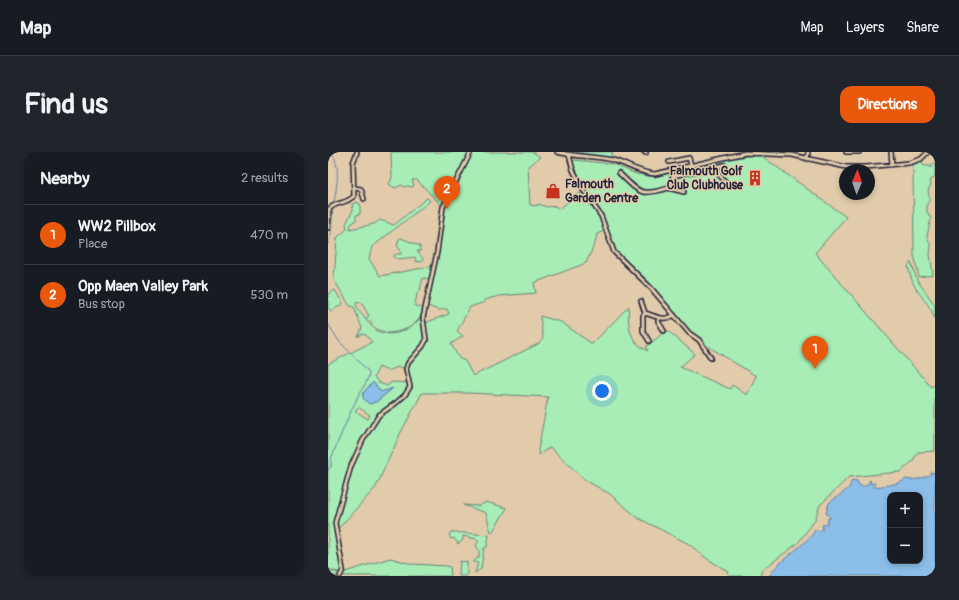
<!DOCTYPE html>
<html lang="en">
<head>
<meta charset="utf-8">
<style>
  :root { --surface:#171b24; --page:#20242c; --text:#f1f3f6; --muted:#9ea1a6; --line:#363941; --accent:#ea580c }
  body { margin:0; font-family:Pangolin,sans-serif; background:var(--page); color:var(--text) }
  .controls { position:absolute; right:12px; bottom:12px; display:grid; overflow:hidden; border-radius:8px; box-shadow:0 2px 6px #0003 }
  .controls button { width:36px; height:36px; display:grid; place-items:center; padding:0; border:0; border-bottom:1px solid var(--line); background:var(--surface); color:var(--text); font:20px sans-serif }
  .compass { position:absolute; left:511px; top:12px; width:36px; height:36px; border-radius:50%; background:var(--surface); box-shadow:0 2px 6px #0003; rotate:2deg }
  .you { position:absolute; left:274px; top:239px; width:14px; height:14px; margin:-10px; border:3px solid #fff; border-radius:50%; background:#1a73e8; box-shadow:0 0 0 6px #1a73e833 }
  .badge { display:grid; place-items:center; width:26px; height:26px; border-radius:50%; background:var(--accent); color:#fff; font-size:13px; font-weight:700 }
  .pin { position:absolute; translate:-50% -33px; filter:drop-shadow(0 1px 2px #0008) }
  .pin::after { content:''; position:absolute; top:21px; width:14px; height:12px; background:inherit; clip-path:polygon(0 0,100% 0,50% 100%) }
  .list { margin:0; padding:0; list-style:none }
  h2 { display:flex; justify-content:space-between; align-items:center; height:52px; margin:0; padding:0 16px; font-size:17px }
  h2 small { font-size:13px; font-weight:400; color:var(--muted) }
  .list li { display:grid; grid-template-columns:26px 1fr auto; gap:12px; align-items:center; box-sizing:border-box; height:60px; padding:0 16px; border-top:1px solid var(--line) }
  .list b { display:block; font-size:15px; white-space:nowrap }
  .list p { margin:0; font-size:13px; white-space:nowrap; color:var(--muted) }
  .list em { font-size:13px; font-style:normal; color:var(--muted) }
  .map { position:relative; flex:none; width:607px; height:424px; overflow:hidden; border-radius:12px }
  header { display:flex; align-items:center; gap:24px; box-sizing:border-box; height:56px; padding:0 20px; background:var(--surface); border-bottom:1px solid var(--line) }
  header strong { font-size:19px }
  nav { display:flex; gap:22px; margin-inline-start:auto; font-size:14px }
  .intro { display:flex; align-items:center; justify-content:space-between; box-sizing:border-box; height:96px; padding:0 24px }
  h1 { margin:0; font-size:28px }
  .button { padding:10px 18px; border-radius:12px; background:var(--accent); color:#fff; font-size:14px; font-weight:700 }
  main { display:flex; gap:24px; padding:0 24px }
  aside { flex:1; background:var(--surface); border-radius:12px; box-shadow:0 2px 6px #0003 }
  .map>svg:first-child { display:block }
  .green { fill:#a8ecb6; stroke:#658778; fill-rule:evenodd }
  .water { fill:#8bbee8; stroke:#6180a3; fill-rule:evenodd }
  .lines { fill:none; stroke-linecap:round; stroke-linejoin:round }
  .stream { stroke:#6180a3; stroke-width:1 }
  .minor-casing { stroke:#22223b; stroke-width:6 }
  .minor { stroke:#e1cbaa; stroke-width:3 }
  .labels { text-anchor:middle; stroke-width:3; stroke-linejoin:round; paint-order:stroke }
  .poi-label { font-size:12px; font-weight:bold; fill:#22223b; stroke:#e1cbaa; text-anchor:end }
</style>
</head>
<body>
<header>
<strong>Map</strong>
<nav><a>Map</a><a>Layers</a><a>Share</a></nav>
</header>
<div class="intro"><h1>Find us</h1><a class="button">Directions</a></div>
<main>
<aside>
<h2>Nearby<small>2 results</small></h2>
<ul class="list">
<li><span class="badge">1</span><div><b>WW2 Pillbox</b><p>Place</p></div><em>470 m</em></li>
<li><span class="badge">2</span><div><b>Opp Maen Valley Park</b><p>Bus stop</p></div><em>530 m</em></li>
</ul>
</aside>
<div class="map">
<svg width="607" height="424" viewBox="0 0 607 424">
  <rect width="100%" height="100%" fill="#e1cbaa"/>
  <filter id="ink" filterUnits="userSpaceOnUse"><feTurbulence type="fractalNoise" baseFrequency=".025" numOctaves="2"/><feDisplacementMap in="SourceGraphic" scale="8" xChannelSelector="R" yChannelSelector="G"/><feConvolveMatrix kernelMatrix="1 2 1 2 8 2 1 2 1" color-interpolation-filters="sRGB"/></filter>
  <g filter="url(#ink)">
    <path class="green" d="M63,0H142L116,53L127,36L145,0H205L212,5L200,15L202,53L209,54L210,52L219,55L227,54L231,57L252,41L258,42L273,64L278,78L269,82L267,91L258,111L206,131L208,141L171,144L156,148L157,150L142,155L129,179L135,184L123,192L131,206L137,209L145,224L210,192L215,187L212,164L233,170L264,192L301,154C299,173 301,190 320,199L318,195L339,178L367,202L352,215L402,237L404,233L419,243L428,224L378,193L372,186L362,180L328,138L288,99L275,64L257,38L244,9L246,8L285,12L308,22L327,25L382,10L431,2L518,65L487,101L603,235L607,233V299L590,300L584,310L572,320L521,325L492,353L487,368L470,391L434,418L432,424H403L400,422L401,420L378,406L361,392L310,366L282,342L257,328L222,295L211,303L210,298L220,245L142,241H94L73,280L48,335L8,379L14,412V421L62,406L84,412L119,414L122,415L123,424H0V419L12,421L0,417V212L44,190L38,183L34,182L30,185L34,176L26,155L22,154L6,128L9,86L19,77L18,72L25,58L24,52L29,50L32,52V62L28,63V68L23,72L22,77L46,72L52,68L66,73L99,46L102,49L44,95L41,107L52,124L105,114L102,127L95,126L92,138L89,141L87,154L95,156C93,174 75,180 59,181L49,177L38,166L41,164L33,150L28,151C28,156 32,160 35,164C39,169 42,174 48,178C64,188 84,177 94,164V172L121,162L119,157L110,158L97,153L109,100L115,55L89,28H84L86,34L85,35L79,34L76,35L74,33L67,36L61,32L64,26ZM95,173L98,188L95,194L80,211L78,217L81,231L64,230L59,234L51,231L46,225L51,215L60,219L70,215L77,216C81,206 92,201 96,191C98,185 94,178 95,173ZM45,230L53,240L64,237L48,250L41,251L35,245V241ZM30,255L42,263L40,267L27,259Z
      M249,0H285L283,6L249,2Z
      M593,9L596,14H602L603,16L604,12L607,13V24L602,29L603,32L600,39L602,48L599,51V60L603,66L599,84L603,94L602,102L605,123L591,125L586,103L585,13Z
      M73,86L92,94V99H89L95,107L94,110L87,109L88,106L87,105L71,107L65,105L68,102H73L72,97L69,94L71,87Z
      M583,110L589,128L607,153V167C603,155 596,148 589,138C584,131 582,122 580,114Z
      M7,138L15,152L3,159L0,155V142Z
      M158,350L179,356L165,379L163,380L158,361L135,353L151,354Z
      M123,380L161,383L159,395L156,396L153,417L147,421L150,411L145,410L151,405V399L148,393L151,389L149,387L135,384V388L130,392L126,386L123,387L121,383Z
      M132,409L139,410V424H131Z"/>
    <path class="water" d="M45,230L53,240L65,236L48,250L41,252L35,246V241Z
      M602,320L607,321V424H441C453,405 477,395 488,377L492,379L495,377L494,373L499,372L500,366H503L498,361L501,351L521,336L524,328L529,329L532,334H538L542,328L543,329L542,332L547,331L545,335C552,334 573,333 577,327C584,329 597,326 603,322ZM562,343H592V409H562Z"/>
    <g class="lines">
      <path class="stream" d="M3,0C14,15 8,34 6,52
        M0,92L3,82L5,55
        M0,172L11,189L41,220C41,229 33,237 29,246C20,266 11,286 3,307V315L0,318"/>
      <defs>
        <path id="minor" d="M229,0C247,5 266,4 285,8C299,12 311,21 327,22L417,1L464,3L518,15H538L581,11L593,7L600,0
          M316,0L318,1
          M518,0H531
          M563,0L564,13
          M241,3L245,18L256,39L273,64L286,100L323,136L361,181L371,188L383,206
          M479,7L480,0
          M341,10L361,6L363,13
          M388,14L391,23L400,32
          M291,21C311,40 311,45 341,36L345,24L396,13
          M27,36L33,37L36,47
          M340,36L356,40
          M0,76L1,57C9,49 17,53 26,44L25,11L29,0
          M313,149L317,161
          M331,166L330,169L336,179
          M321,189L315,179V164L317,161C328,164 336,170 346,163
          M12,424L15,418L7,371L23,314L35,288L51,263L68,251L77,243L82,235L78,217L80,211L95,194L98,188L95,166L109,100L115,55L143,0"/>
      </defs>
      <use href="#minor" class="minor-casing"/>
      <use href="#minor" class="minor"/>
    </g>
  </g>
  <defs>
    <symbol id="building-bare" viewBox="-9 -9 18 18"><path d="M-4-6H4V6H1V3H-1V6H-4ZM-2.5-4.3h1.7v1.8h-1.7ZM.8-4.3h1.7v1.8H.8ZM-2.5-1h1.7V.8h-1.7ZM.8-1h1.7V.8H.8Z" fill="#c8321e" stroke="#e1cbaa" stroke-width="2.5" paint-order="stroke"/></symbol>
    <symbol id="shop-bare" viewBox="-9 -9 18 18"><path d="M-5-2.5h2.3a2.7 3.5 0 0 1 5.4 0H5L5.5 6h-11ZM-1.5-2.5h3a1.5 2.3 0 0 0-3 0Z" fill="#c8321e" stroke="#e1cbaa" stroke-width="2.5" paint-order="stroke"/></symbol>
  </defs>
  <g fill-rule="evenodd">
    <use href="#building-bare" x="416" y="15" width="22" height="22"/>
    <use href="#shop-bare" x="214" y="28" width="22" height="22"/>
  </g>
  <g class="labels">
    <g class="poi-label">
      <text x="415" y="23">Falmouth Golf<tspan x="415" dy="14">Club Clubhouse</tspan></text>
      <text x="237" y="36" text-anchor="start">Falmouth<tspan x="237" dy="14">Garden Centre</tspan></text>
    </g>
  </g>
</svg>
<div class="controls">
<button>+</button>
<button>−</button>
</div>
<svg class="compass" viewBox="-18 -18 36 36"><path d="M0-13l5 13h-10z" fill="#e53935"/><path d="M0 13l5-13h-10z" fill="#9ea1a6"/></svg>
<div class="you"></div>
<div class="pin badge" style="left:487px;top:217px">1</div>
<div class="pin badge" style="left:119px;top:57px">2</div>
</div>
</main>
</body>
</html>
